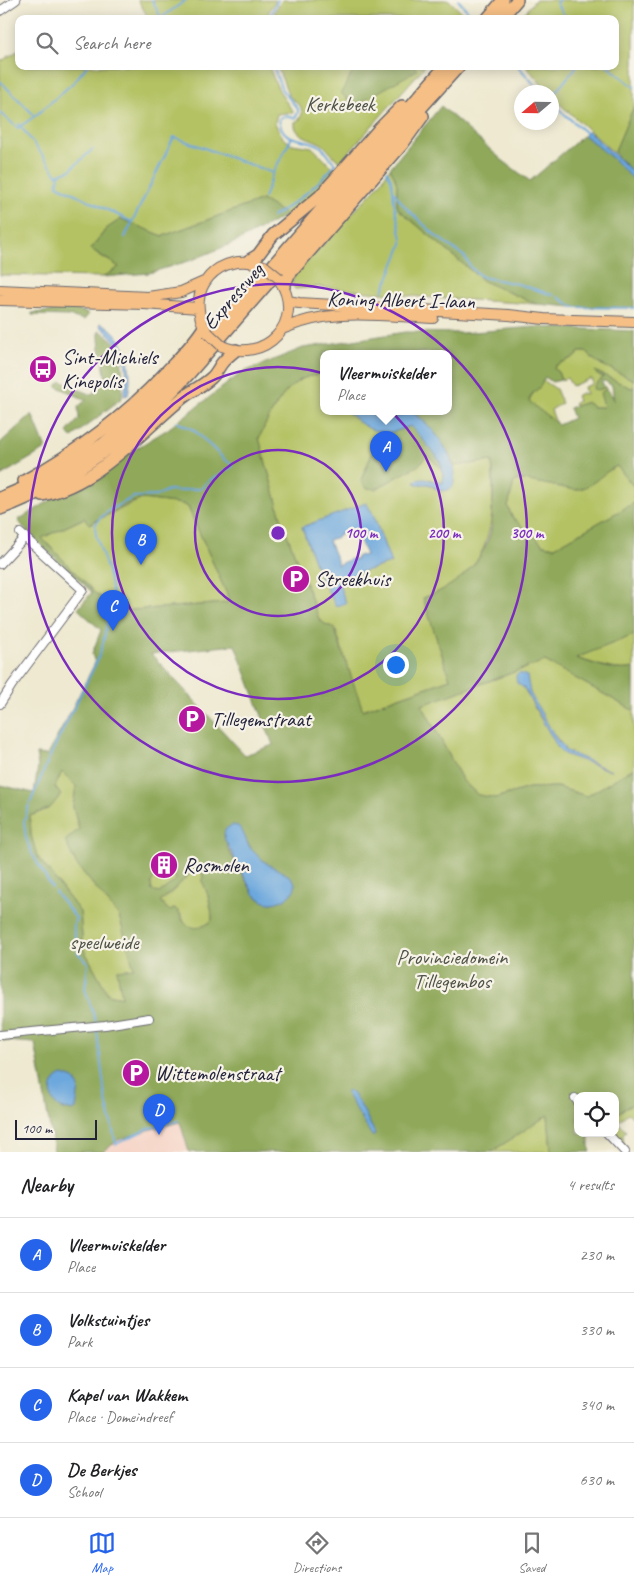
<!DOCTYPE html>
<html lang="en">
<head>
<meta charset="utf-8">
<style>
  :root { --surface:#fff; --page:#f2f2f2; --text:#202124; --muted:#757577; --line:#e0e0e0; --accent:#2563eb }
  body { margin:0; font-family:Caveat,sans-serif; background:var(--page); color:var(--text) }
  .controls { position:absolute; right:15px; bottom:15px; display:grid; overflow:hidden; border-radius:10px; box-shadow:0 2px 12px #0003 }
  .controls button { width:45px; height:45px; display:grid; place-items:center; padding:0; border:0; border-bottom:1px solid var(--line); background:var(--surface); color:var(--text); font:25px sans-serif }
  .compass { position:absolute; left:514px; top:85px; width:45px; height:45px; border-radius:50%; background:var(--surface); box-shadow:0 2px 12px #0003; rotate:250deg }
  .scale { position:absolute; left:15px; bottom:12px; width:82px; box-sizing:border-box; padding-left:5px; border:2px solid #22223b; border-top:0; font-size:14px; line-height:18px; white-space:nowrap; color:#22223b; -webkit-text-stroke:4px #f7f3e8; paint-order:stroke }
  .you { position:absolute; left:395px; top:664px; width:18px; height:18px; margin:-12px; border:4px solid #fff; border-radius:50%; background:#1a73e8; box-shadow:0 0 0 8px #1a73e833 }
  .badge { display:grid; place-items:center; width:32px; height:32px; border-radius:50%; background:var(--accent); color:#fff; font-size:16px; font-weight:700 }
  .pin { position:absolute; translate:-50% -41px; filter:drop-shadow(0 1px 2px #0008) }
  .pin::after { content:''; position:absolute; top:26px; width:18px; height:15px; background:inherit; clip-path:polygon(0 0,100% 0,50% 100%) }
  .popup { position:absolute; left:320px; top:350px; width:132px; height:65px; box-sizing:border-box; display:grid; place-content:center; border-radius:10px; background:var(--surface); filter:drop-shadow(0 1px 4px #0005); font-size:16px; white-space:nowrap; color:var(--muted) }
  .popup b { font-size:19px; color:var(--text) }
  .popup::after { content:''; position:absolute; left:50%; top:100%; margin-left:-10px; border:10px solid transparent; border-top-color:var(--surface) }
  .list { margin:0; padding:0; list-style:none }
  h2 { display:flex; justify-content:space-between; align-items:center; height:65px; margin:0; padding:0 20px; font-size:21px }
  h2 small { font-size:16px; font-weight:400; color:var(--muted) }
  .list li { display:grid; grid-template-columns:32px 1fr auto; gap:15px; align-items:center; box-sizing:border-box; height:75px; padding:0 20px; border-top:1px solid var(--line) }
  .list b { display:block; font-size:19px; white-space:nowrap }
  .list p { margin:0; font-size:16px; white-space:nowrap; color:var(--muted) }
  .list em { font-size:16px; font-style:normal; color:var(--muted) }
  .icon { flex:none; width:28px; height:28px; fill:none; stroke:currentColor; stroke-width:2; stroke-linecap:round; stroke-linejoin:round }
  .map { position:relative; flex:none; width:634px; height:1152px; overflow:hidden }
  .search { position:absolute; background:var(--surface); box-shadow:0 2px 12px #0003; left:15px; right:15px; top:15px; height:55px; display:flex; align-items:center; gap:12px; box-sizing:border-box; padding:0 18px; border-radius:10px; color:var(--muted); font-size:19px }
  .sheet { height:365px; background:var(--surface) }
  nav { display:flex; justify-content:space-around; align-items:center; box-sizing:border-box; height:70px; border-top:1px solid var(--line); background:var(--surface); font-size:14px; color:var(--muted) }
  nav a { display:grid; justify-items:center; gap:2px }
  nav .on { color:var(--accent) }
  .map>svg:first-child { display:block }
  .built { fill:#f6d2c4 }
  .green { fill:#b4c264; stroke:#6b7250; fill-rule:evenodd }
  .forest { fill:#8fa85a; stroke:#58654a; fill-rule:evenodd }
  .water { fill:#6ca7dd; stroke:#47648c; fill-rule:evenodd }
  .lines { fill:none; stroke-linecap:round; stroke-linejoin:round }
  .stream { stroke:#6ca7dd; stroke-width:2 }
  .minor-casing { stroke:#69686f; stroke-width:10 }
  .major-casing { stroke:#69686f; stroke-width:12 }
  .highway-casing { stroke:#69686f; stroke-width:14 }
  .minor { stroke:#fff; stroke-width:8 }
  .major { stroke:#f5bf86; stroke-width:10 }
  .highway { stroke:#f5bf86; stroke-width:11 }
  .major-bridge-casing { stroke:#69686f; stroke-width:12; stroke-linecap:butt }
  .major-bridge { stroke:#f5bf86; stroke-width:10 }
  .ring { fill:none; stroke:#7b2cbf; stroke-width:2.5 }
  .labels { text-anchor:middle; stroke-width:4.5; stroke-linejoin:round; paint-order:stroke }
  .park-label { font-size:21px; fill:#4e5247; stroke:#f7f3e8 }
  .street-label { font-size:21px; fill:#22223b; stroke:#f7f3e8 }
  .poi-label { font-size:21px; fill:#22223b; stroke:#f7f3e8; text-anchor:start }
  .centre { fill:#7b2cbf; stroke:#f7f3e8; stroke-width:2.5 }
  .ring-label { font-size:15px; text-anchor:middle; font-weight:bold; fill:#7b2cbf; stroke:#f7f3e8; stroke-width:4.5; stroke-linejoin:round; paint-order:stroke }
</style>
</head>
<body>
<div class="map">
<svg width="634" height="1152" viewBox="0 0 634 1152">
  <rect width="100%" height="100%" fill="#f7f3e8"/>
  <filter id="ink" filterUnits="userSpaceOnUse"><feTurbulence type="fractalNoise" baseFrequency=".02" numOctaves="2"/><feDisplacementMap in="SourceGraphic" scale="10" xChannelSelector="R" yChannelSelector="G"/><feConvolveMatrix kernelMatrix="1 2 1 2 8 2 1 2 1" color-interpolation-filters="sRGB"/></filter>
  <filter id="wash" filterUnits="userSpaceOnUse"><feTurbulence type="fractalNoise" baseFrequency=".0096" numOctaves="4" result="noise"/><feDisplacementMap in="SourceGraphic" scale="20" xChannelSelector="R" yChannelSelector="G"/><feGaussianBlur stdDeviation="1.12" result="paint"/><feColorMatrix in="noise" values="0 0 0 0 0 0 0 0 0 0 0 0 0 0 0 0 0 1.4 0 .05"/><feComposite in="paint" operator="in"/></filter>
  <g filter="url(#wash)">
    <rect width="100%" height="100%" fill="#eee9d0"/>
    <path class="built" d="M181,1122L189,1152H102L118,1140L148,1130Z"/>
    <path class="green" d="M138,0H276L269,11L267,19H149Z
      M282,0H449L466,17L465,19H274L275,11Z
      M535,0H634V106L614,153L552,97V92H548L526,66H615V19H520Z
      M19,50V66H269C275,84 282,98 294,112L277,114L275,123L283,138L292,144L312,147L335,170L316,192L287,215L262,200L163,236L120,220L106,229L91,249L104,258L120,267L103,277L0,275V62Z
      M277,66H425L340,162C333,157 329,150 323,145C314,138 293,137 295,122L300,119L302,114L301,107L289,96Z
      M390,168C402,187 394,191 398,209L483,281L536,304L421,297L319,287L295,289L292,285L294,275L379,185Z
      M579,352H586L598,363L634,380V387L631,388L596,372L597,375L604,377L593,387L601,389L605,387L606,389L604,407H593L587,402L576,406L574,403L578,401L576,396L582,393L586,394L584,387L592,384V379H589L572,386L567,378L561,380L558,372L554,369L556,365L575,357Z
      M323,373L324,411H347C357,423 367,427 381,432L361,480L376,489L427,455L442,469L443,483L435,482L430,479L418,485L426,483L436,489L455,474L454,466L492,461C495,525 493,574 423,598L450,679L362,710L335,628L325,624L319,619L282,521L259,438C269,417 282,388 304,378C310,376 317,375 323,373ZM366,504L372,512L391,563L358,573L341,582L336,606L318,572L302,527Z
      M543,380L556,389L562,403L551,410L556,423L529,402C531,392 541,389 543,380Z
      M617,466L634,487V503L555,547L544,545L512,517L508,507L514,482L518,480L594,482L603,474Z
      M142,499L183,504L188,507L229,599L226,603L119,611L95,593L42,538L85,518L89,524Z
      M634,635V668C615,673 593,662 575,658Z
      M545,661L634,711V768L587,796L557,787L529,788L495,798L478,795L463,781L422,705ZM520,685L528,688C536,708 550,731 564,747V750L611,771L562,753L539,716L524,688Z
      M62,771L76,785L73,807L79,830L76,864L119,916L135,968L122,997L108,994L83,948L80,912L37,856L31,835L30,816L50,808L55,787Z
      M200,865L203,877L202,881L207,891L212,913V920L208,924L196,928L186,925L180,913L170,911L160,902L174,890L197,866Z
      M172,871L176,879L171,884L159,893L152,891L150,883L154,877Z
      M634,1104V1119L628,1113L618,1122L626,1131L623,1134L624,1146L609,1133H615V1116L626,1107Z
      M548,1115L551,1152H491Z"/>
    <path class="forest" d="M356,66H414L417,70L354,106L341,93Z
      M441,106L502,160L530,181L584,135L612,158L634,180V308L573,307L536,304L483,281L398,209C394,191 402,187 390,168Z
      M634,106V173L614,153Z
      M262,200L287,215L238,241L192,260L149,273L103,277L119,267L91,249L106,229L121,219L163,236Z
      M75,309L89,314L84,320L69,316L32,315V313Z
      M535,327L634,331V380L598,363L586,352H579L575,357L556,365L554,369L558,372L561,380L552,382L545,377L540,387L532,394L529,400C534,408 550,416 558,425L573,418L569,408L587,402L593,407H604L600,393L606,389L612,395L614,401L612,386L605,381L601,382L605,387L598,390L593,389L596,383L604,377L597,375L595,371L631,388L634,387V487L617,466C601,473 593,488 575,490L524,480H518L514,482L508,507L512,517L544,545L555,547L634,503V635L576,658C592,663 616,673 634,668V711L545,661L422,705L463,781L478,795L495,798L529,788L557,787L587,796L634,768V1104L626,1107L615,1116V1096H578V1133H594L589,1137V1146L591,1152H551L548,1115L491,1152H189L180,1122L148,1130L118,1140L103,1152H54L35,1043L3,1041L0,1024V785L34,793L38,766L36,754L47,755L66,721L95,663L92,654L101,630L78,609L92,592L28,533L18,520L168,429L241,373L303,348L405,332L461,333ZM346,352L349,353H448V411H370L372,413L383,420H392L404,414L419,416C433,431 447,447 454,466L492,461C494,473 493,487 493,499C492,510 493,523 490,534C481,566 453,588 423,598L450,679L363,710L334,628L325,624L319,619L282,521L259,438C269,417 282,388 304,378C310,376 317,375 324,373V353H343ZM142,499L183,504L188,507L229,599L226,603L119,611L95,593L42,538L84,518L89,524L130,503ZM235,645L273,745L245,755L151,654ZM62,772L76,786L73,807L79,829L65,841L76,864L119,916L134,968L117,970L122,997L108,994L83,948L80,912L37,856L31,835L30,816L50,808L61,795L55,787ZM238,826L253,852L274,869L291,877L295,884L271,903L258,898L253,893L227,847ZM200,865L203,877L202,881C208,893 212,907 212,920C205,927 194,931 186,924C181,921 181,913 175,908L170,911L160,902ZM171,871L176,879L171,884L159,893L152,891L151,883L154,877Z
      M99,330C103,333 108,336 112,340C126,355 122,380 122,398L71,438L67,432L79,419L78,407L86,400L56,386L61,381L91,395L106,381C104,364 98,348 99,330Z
      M32,414L46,449L0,476V468L2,467L0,465V443Z
      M410,426L417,431L438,456L442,469L427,455L419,465L376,489L366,488L361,480L381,432H392Z"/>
    <path class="water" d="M588,131L634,173V180L612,158L584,135Z
      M101,323C127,334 134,371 128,395L124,396V394C131,364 123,345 100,326Z
      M347,411H370C383,428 395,416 410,412C431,421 461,462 453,486L448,490L440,491L430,484H416L415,481C426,476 432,482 443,483C445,461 436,456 424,441C419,435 416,431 410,426C404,428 398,431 392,432C374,435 358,423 347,411Z
      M366,503L372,512L391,563L358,573L341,582L340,587L346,603L336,606L318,572L302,527ZM357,529L358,533L357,534L366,555L362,556L361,555L357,557V559L354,560L353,558L337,565V560L328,540L338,537V535L346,533L347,534Z
      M519,673L527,676L530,693L557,740L564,747V750L611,771L564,754L558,748L524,688L517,683L516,676Z
      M233,825L238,826C244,831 245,839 249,846C253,852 259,857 265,862C272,868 291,874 294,881C300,893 279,904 269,903C263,902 258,898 253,893L225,840C223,832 224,828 233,825Z
      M63,1075L74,1079L79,1088L76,1109L72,1111C68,1109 64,1110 60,1108C47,1100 49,1079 63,1075Z
      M348,1090C358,1096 368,1120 374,1131L375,1134L374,1136H372L346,1093Z"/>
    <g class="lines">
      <path class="stream" d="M152,0L161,18
        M458,0L475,19
        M559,0L556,3L567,19
        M161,18L186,0
        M270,19L272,12L278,0
        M518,66L541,92
        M608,66L634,87
        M0,81L35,116L18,128L0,113
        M555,93L577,66
        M552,103L587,134
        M35,116L74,82L87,66
        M19,124L59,177L57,185L132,222
        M387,171L391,179L393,191L406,208L436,236L465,257L471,268L482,277L518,284L553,295
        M57,175L70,170L93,149
        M264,198L273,173L291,139
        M272,217C298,202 316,186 336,164C330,159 326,151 320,146C305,136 282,145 279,119L284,116L295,118L298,113V109L282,90L273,66
        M125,237L174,137L273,173
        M383,291L402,244V239L394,203L393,191
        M558,297L573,307L634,308
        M110,608L113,599L112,592L108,572L96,535L95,526L99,519L111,509L134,497L156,496L168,490L180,491L190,489H201L207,482L232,467L233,465L225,460L194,430L177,422
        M33,856L26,838L24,822L28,808L50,756L97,661L103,643L108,619
        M34,857L52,888
        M55,892L76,918C69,934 80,939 78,953L88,963L85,989L96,1022
        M97,1031L105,1096L116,1144L147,1129L178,1121"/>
    </g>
  </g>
  <g filter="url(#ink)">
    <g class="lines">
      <defs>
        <path id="minor" d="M0,11L16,0
          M0,564L25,537
          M0,704L12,685L83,590L20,533
          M0,1035L105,1025L149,1018
          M575,1098L578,1102
          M607,1133L625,1152"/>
        <path id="major" d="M0,290L148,297L181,292L206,281
          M0,300L144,304L198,308
          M288,301L299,303L509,315L544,319L634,322
          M282,329C332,307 380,316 433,318
          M207,332C181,290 220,248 264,266
          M222,346C265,364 306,322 280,281"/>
        <path id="highway" d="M487,19L503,0
          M501,19L517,0
          M248,261L258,255L273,235L320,196L380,128L402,106
          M284,286L289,275L402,145L423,116
          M24,481C77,452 123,418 164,374C178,359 193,345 204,327
          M42,495C96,485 139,434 180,400C189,392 201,387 211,378C216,374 218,368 222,363C226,358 231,354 236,350
          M0,498L49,477L64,469L103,444L123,427L182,370L445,66
          M0,509C75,481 135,432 189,374L396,136L459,66"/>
      </defs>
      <use href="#minor" class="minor-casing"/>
      <use href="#major" class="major-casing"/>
      <use href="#highway" class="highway-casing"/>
      <use href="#minor" class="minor"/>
      <use href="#major" class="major"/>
      <use href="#highway" class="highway"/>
      <defs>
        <path id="major-bridge" d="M264,266L280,279
          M207,332L222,346"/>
      </defs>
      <use href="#major-bridge" class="major-bridge-casing"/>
      <use href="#major-bridge" class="major-bridge"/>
    </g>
  </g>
  <g class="ring">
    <circle cx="278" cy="533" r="83"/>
    <circle cx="278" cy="533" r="166"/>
    <circle cx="278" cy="533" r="249"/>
  </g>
  <defs>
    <symbol id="bus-disc" viewBox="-11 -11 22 22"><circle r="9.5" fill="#b5179e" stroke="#f7f3e8"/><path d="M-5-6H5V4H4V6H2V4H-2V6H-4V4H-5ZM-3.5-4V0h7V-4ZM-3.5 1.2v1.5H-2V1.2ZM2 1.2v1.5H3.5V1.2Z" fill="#fff"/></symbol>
    <symbol id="parking-disc" viewBox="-11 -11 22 22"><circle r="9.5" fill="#b5179e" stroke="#f7f3e8"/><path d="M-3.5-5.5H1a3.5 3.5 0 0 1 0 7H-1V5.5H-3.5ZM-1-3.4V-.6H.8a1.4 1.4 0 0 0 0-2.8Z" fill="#fff"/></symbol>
    <symbol id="building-disc" viewBox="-11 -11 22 22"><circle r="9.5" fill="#b5179e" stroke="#f7f3e8"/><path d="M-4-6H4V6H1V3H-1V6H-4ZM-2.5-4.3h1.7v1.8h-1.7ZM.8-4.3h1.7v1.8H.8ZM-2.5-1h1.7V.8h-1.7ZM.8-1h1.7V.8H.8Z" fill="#fff"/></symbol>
  </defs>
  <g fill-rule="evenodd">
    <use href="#bus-disc" x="27" y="353" width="32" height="32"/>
    <use href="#parking-disc" x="280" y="563" width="32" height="32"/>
    <use href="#parking-disc" x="176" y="703" width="32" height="32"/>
    <use href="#building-disc" x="148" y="849" width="32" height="32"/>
    <use href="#parking-disc" x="120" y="1057" width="32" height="32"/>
  </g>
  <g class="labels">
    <g class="park-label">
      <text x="340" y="111">Kerkebeek</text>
      <text x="104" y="949">speelweide</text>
      <text x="452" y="964">Provinciedomein<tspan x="452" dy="24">Tillegembos</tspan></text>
    </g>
    <g class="street-label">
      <text transform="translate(233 296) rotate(-49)" y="7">Expressweg</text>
      <text transform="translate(401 300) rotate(1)" y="7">Koning Albert I-laan</text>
    </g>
    <g class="poi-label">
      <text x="62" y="364">Sint-Michiels<tspan x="62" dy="24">Kinepolis</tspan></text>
      <text x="315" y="586">Streekhuis</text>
      <text x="211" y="726">Tillegemstraat</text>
      <text x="183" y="872">Rosmolen</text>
      <text x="155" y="1080">Wittemolenstraat</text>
    </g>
  </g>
  <circle cx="278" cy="533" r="8" class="centre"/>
  <g class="ring-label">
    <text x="361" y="538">100 m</text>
    <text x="444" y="538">200 m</text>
    <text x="527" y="538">300 m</text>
  </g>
</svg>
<div class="controls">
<button><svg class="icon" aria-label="locate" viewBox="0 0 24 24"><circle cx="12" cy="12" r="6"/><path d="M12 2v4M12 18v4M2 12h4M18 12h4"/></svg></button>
</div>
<svg class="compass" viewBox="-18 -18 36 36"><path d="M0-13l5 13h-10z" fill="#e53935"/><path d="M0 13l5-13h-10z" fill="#757577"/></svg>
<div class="scale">100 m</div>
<div class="you"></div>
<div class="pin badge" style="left:386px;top:472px">A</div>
<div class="popup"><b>Vleermuiskelder</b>Place</div>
<div class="pin badge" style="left:141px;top:565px">B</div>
<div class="pin badge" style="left:113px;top:631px">C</div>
<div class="pin badge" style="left:159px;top:1135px">D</div>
<div class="search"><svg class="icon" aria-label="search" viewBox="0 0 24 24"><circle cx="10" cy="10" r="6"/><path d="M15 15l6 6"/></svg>Search here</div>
</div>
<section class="sheet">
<h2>Nearby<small>4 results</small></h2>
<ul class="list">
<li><span class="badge">A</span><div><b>Vleermuiskelder</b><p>Place</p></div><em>230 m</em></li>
<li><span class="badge">B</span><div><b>Volkstuintjes</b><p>Park</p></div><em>330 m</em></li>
<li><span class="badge">C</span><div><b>Kapel van Wakkem</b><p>Place · Domeindreef</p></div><em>340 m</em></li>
<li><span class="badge">D</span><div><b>De Berkjes</b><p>School</p></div><em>630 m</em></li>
</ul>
</section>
<nav>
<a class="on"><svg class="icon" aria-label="map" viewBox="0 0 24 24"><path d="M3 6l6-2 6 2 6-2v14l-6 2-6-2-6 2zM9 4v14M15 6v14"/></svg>Map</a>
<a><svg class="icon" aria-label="directions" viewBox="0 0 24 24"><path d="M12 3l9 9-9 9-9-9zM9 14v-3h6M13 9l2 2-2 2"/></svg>Directions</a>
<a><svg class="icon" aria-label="saved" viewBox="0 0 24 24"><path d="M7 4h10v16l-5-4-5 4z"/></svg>Saved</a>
</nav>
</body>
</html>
